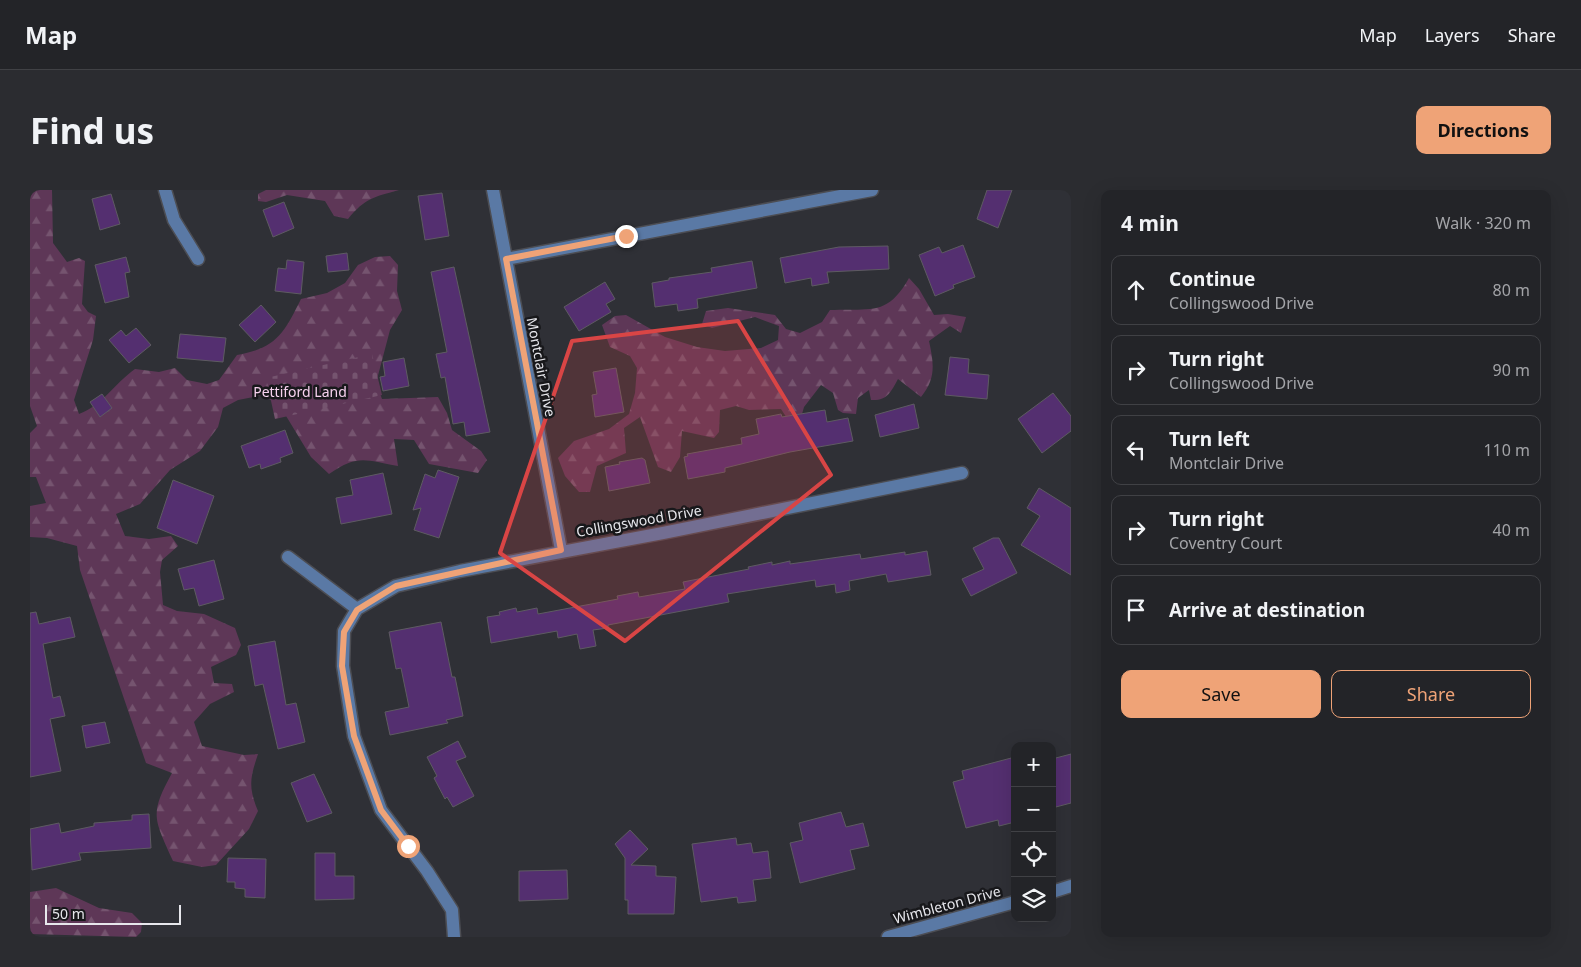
<!DOCTYPE html>
<html lang="en">
<head>
<meta charset="utf-8">
<style>
  :root { --surface:#232428; --page:#2b2c30; --text:#f1f3f6; --muted:#a3a4a8; --line:#404145; --accent:#efa377 }
  body { margin:0; font-family:"Noto Sans",sans-serif; background:var(--page); color:var(--text) }
  .controls { position:absolute; right:15px; bottom:15px; display:grid; overflow:hidden; border-radius:10px; box-shadow:0 5px 20px #0002 }
  .controls button { width:45px; height:45px; display:grid; place-items:center; padding:0; border:0; border-bottom:1px solid var(--line); background:var(--surface); color:var(--text); font:25px sans-serif }
  .scale { position:absolute; left:15px; bottom:12px; width:136px; box-sizing:border-box; padding-left:5px; border:2px solid #e7e7ec; border-top:0; font-size:14px; line-height:18px; white-space:nowrap; color:#e7e7ec; -webkit-text-stroke:4px #18181b; paint-order:stroke }
  .stop { position:absolute; width:15px; height:15px; margin:-11px; border:4px solid #efa377; border-radius:50%; background:#fff }
  .stop.end { background:#efa377; border-color:#fff; box-shadow:0 1px 5px #0008 }
  .list { margin:0; padding:0; list-style:none }
  h2 { display:flex; justify-content:space-between; align-items:center; height:65px; margin:0; padding:0 20px; font-size:21px }
  h2 small { font-size:16px; font-weight:400; color:var(--muted) }
  .list li { display:grid; grid-template-columns:32px 1fr auto; gap:15px; align-items:center; box-sizing:border-box; height:70px; margin:0 10px 10px; padding:0 10px; border:1px solid var(--line); border-radius:10px }
  .list b { display:block; font-size:19px; white-space:nowrap }
  .list p { margin:0; font-size:16px; white-space:nowrap; color:var(--muted) }
  .list em { font-size:16px; font-style:normal; color:var(--muted) }
  .actions { display:flex; gap:10px; padding:15px 20px }
  .actions a { flex:1; padding:11px 0; border:1px solid var(--accent); border-radius:10px; text-align:center; font-size:18px; color:var(--accent) }
  .actions .main { background:var(--accent); color:#111 }
  .icon { flex:none; width:28px; height:28px; fill:none; stroke:currentColor; stroke-width:2; stroke-linecap:round; stroke-linejoin:round }
  .map { position:relative; flex:none; width:1041px; height:747px; overflow:hidden; border-radius:10px }
  header { display:flex; align-items:center; gap:30px; box-sizing:border-box; height:70px; padding:0 25px; background:var(--surface); border-bottom:1px solid var(--line) }
  header strong { font-size:24px }
  nav { display:flex; gap:28px; margin-inline-start:auto; font-size:18px }
  .intro { display:flex; align-items:center; justify-content:space-between; box-sizing:border-box; height:120px; padding:0 30px }
  h1 { margin:0; font-size:35px }
  .button { padding:12px 22px; border-radius:10px; background:var(--accent); color:#111; font-size:18px; font-weight:700 }
  main { display:flex; gap:30px; padding:0 30px }
  aside { flex:1; background:var(--surface); border-radius:10px; box-shadow:0 5px 20px #0002 }
  .map>svg:first-child { display:block }
  .forest { fill:url(#forest-firs) }
  .cemetery { fill:url(#cemetery-stones) }
  .building { fill:#542f70; stroke:#5e5b62 }
  .lines { fill:none; stroke-linecap:round; stroke-linejoin:round }
  .minor-casing { stroke:#4c4d53; stroke-width:15 }
  .minor { stroke:#5a79a5; stroke-width:12 }
  .route { stroke:#efa377; stroke-width:6 }
  .marked { fill:#d94545; fill-opacity:0.2; stroke:#d94545; stroke-width:4; stroke-linejoin:round }
  .labels { text-anchor:middle; stroke-width:5; stroke-linejoin:round; paint-order:stroke }
  .street-label { font-size:14px; fill:#e7e7ec; stroke:#18181b }
  .park-label { font-size:14px; fill:#f7d1ee; stroke:#18181b }
</style>
</head>
<body>
<header>
<strong>Map</strong>
<nav><a>Map</a><a>Layers</a><a>Share</a></nav>
</header>
<div class="intro"><h1>Find us</h1><a class="button">Directions</a></div>
<main>
<div class="map">
<svg width="1041" height="747" viewBox="0 0 1041 747">
  <defs>
    <pattern id="forest-firs" width="22" height="20" patternUnits="userSpaceOnUse" patternTransform="scale(1.25)"><rect width="22" height="20" fill="#5e3757"/><path d="M5 1l3.5 6h-7zM16 11l3.5 6h-7z" fill="#75546f"/></pattern>
    <pattern id="cemetery-stones" width="16" height="16" patternUnits="userSpaceOnUse" patternTransform="scale(1.25)"><rect width="16" height="16" fill="#5e3757"/><path d="M2 7V4a2 2 0 0 1 4 0v3zM10 15v-3a2 2 0 0 1 4 0v3z" fill="#75546f"/></pattern>
  </defs>
  <rect width="100%" height="100%" fill="#2f3036"/>
  <path class="forest" d="M0,0H22L23,53L37,72L49,68L55,71L52,114L58,122L66,126L63,150L44,210L49,224C72,216 85,193 105,179L129,182L145,178L157,190L177,194L189,190L207,165C247,158 254,143 271,109L297,103L315,93L328,75L345,67L360,66L368,75L367,101L372,120L360,140L346,193L352,209L408,207L417,223L422,240L451,261L457,270L448,283L399,274L384,250L364,249L368,276C335,270 328,264 299,284L281,267L250,216L233,205L208,210L193,218L188,237L170,261L140,280L110,314L86,324L95,346L119,349L141,346L148,356L132,370L130,382L133,415L147,421L174,424L205,438L211,455L206,465L181,477L184,493L202,494L204,502L180,514L164,532L172,556L214,565L228,564C220,588 218,597 228,621L219,639L186,675L172,677L143,671C124,628 119,625 142,583L116,573L50,380L47,356L17,348L0,347V316L16,313L6,287H0V243L7,236L0,216Z
    M236,0H369C344,7 335,8 318,29L304,26L295,11L257,5L236,12L228,11V4Z
    M879,88L889,99L904,125L918,124L936,127L931,143L920,136L899,151C904,174 906,189 891,207L868,189C861,202 857,211 841,210L839,200L828,208L826,224L813,223L808,220L803,203L791,195L774,217L770,231L762,236L751,219L719,220L706,216L690,220L689,242L684,248L652,241L650,267L641,282L628,277L610,227L594,238L596,263L567,276L560,302H549L535,286L528,268L544,251L579,239L599,224L605,203L607,178L600,166L580,157L572,135L585,126L596,125L635,147L667,157L695,161L731,158L748,150L749,136L725,127L682,138L672,134L676,121L698,118L745,125L756,139L770,143L792,132L800,120C841,118 857,127 879,88Z
    M26,698L69,718L102,723L112,733L111,742L106,747L0,744V702Z"/>
  <path class="cemetery" d="M342,164L352,205L245,229L236,188Z"/>
  <path class="building" d="M957,0H982L968,38L947,29Z
    M412,3L419,46L395,50L388,6Z
    M81,4L90,34L70,40L62,9Z
    M254,12L264,38L243,47L233,20Z
    M933,55L945,87L923,95L924,98L905,106L889,65L909,57L912,63Z
    M858,56L859,79L797,82L799,93L782,96L781,88L755,93L750,68L809,57Z
    M317,63L319,80L298,82L296,66Z
    M96,67L100,82L95,83L99,107L75,113L65,75Z
    M257,70L274,72L271,104L245,101L248,78L256,79Z
    M722,71L727,98L667,109L668,118L648,121L647,114L625,117L622,93L639,90V88L682,82L681,78Z
    M424,77L460,242L436,246L434,232L423,234L415,187L411,188L406,164L417,162L401,82Z
    M575,92L585,109L576,114L581,122L549,141L534,117Z
    M231,115L246,132L225,152L209,135Z
    M106,138L121,155L99,173L79,150L91,140L96,146Z
    M150,144L196,148L193,172L147,168Z
    M920,167L939,169L938,183L959,185L957,209L915,205Z
    M374,168L379,196L353,201L350,187L355,186L353,172Z
    M586,178L594,222L565,227L562,205L567,204L563,182Z
    M1023,203L1041,226V241L1012,263L988,229Z
    M72,204L82,218L70,227L60,212Z
    M884,214L889,238L850,247L845,225Z
    M795,220L797,232L818,228L823,251L760,262L695,278V282L658,289L654,267L658,266L657,264L712,254L711,248L729,244L726,229L751,224L752,227Z
    M255,240L263,263L250,268L251,272L231,279L230,274L219,278L211,256Z
    M612,268L615,270L620,293L579,301L575,277L590,274L589,272Z
    M408,280L429,287L409,348L384,340L391,318L383,320L395,284L405,288Z
    M353,283L362,324L311,334L306,308L323,305L320,290Z
    M143,290L184,306L167,354L127,338Z
    M1009,298L1041,318V385L991,355L1010,326L997,318Z
    M963,348H969L987,383L941,406L932,389L954,379L943,358Z
    M897,361L901,385L858,392L856,384L819,391L820,400L806,403L805,394L786,397L785,390L697,404L699,412L578,435V438L563,440L566,456L550,459L547,444L528,448L527,441L461,453L457,427L470,425L469,422L486,418L487,422L507,418L508,424L588,409L587,406L608,402L609,407L655,399L653,392L719,379L718,377L742,372V375L760,371V374L830,364L831,369L875,362V365Z
    M184,370L194,409L169,416L164,398L154,400L148,379Z
    M6,422L9,434L40,427L45,447L13,454L23,508L30,506L35,526L20,529L31,581L0,587V423Z
    M411,432L422,487H425L433,526L416,530L418,533L360,545L355,522L379,517L371,478L366,479L359,442Z
    M245,451L256,515L266,513L275,552L248,559L233,494L225,496L218,456Z
    M75,532L80,553L56,558L52,536Z
    M428,551L436,567L426,571L444,606L423,617L417,607L415,609L404,588L407,586L397,567Z
    M1041,564V613L1022,618V569Z
    M985,567V632L969,636L968,630L936,638L923,592L934,589L932,581Z
    M284,584L302,623L277,632L261,593Z
    M811,622L816,637L833,633L839,656L820,660L825,679L770,693L760,653L773,650L769,633Z
    M119,624L121,658L49,663L51,670L2,680L0,639L29,633L31,643L64,636V633L102,630V625Z
    M600,640L618,659L601,675L626,676V686L646,687L644,724H598V710H595V668L585,654Z
    M706,648L707,655L721,653L723,663L738,661L741,688L723,690L726,711L708,713L707,707L671,712L662,654Z
    M285,663H305V686H324V709L285,710Z
    M198,668L236,669L235,708L215,707V699L205,698V692H197Z
    M537,680L538,709L489,711V681Z"/>
  <g class="lines">
    <defs>
      <path id="minor" d="M135,0L144,30L168,69
        M463,0L531,360
        M476,69L842,0
        M258,367L327,419
        M1022,702L1041,696
        M424,747L422,720L397,681L351,620L324,546L313,476L314,441L327,419L366,396L430,381L633,343L932,283
        M858,747L985,712"/>
    </defs>
    <use href="#minor" class="minor-casing"/>
    <use href="#minor" class="minor"/>
  </g>
  <g class="lines">
    <path class="route" d="M378,656L351,620L324,546L312,476L314,442L327,420L366,396L531,360L476,69L596,46"/>
  </g>
  <path class="marked" d="M708,131L801,285L595,451L470,363L542,151Z"/>
  <g class="labels">
    <g class="street-label">
      <text transform="translate(511 177) rotate(79)" y="5">Montclair Drive</text>
      <text transform="translate(609 331) rotate(-10)" y="5">Collingswood Drive</text>
      <text transform="translate(917 715) rotate(-15)" y="5">Wimbleton Drive</text>
    </g>
    <g class="park-label">
      <text x="270" y="207">Pettiford Land</text>
    </g>
  </g>
</svg>
<div class="controls">
<button>+</button>
<button>−</button>
<button><svg class="icon" aria-label="locate" viewBox="0 0 24 24"><circle cx="12" cy="12" r="6"/><path d="M12 2v4M12 18v4M2 12h4M18 12h4"/></svg></button>
<button><svg class="icon" aria-label="layers" viewBox="0 0 24 24"><path d="M12 4l9 5-9 5-9-5zM3 14l9 5 9-5"/></svg></button>
</div>
<div class="scale">50 m</div>
<div class="stop" style="left:378px;top:656px"></div>
<div class="stop end" style="left:596px;top:46px"></div>
</div>
<aside>
<h2>4 min<small>Walk · 320 m</small></h2>
<ul class="list">
<li><svg class="icon" aria-label="ahead" viewBox="0 0 24 24"><path d="M12 20V5M6 11l6-6 6 6"/></svg><div><b>Continue</b><p>Collingswood Drive</p></div><em>80 m</em></li>
<li><svg class="icon" aria-label="right" viewBox="0 0 24 24"><path d="M7 20v-9h11M14 6l5 5-5 5"/></svg><div><b>Turn right</b><p>Collingswood Drive</p></div><em>90 m</em></li>
<li><svg class="icon" aria-label="left" viewBox="0 0 24 24"><path d="M17 20v-9H6M10 6l-5 5 5 5"/></svg><div><b>Turn left</b><p>Montclair Drive</p></div><em>110 m</em></li>
<li><svg class="icon" aria-label="right" viewBox="0 0 24 24"><path d="M7 20v-9h11M14 6l5 5-5 5"/></svg><div><b>Turn right</b><p>Coventry Court</p></div><em>40 m</em></li>
<li><svg class="icon" aria-label="arrive" viewBox="0 0 24 24"><path d="M6 21V4h12l-3 4 3 4H6"/></svg><div><b>Arrive at destination</b></div></li>
</ul>
<div class="actions"><a class="main">Save</a><a>Share</a></div>
</aside>
</main>
</body>
</html>
